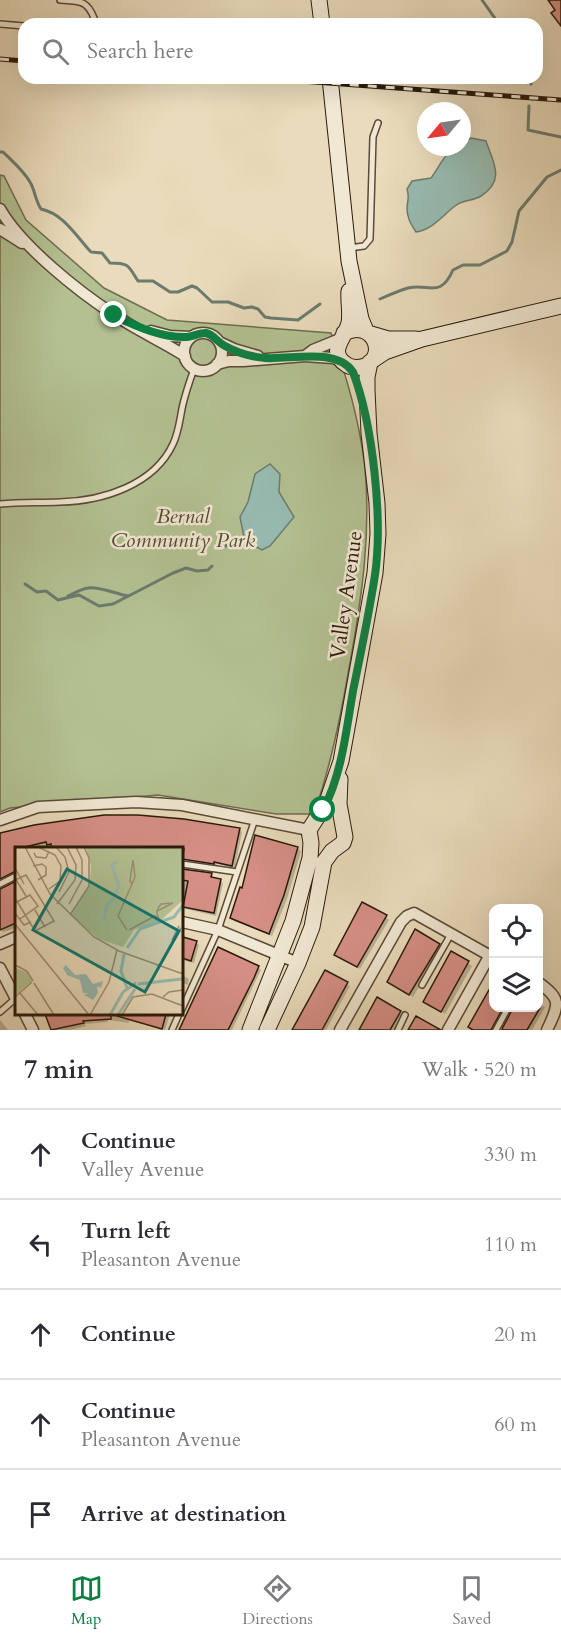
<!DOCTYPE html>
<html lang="en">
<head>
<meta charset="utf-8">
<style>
  :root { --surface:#fff; --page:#f2f2f3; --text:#2b2b33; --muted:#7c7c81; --line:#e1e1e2; --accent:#0b8043 }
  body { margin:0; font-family:Cardo,serif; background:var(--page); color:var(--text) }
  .controls { position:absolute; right:18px; bottom:18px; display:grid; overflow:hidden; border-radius:12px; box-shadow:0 6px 24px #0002 }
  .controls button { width:54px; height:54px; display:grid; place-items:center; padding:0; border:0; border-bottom:2px solid var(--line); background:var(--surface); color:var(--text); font:30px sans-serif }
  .compass { position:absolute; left:417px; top:102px; width:54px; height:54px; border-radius:50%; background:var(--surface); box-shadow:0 6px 24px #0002; rotate:241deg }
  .stop { position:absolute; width:18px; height:18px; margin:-14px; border:4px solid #0b8043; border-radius:50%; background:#fff }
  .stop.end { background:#0b8043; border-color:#fff; box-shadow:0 2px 6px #0008 }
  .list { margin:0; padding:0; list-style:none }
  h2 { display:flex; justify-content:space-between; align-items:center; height:78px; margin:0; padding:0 24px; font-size:26px }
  h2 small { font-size:20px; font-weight:400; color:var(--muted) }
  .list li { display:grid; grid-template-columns:39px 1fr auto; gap:18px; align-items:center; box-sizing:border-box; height:90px; padding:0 24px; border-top:2px solid var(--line) }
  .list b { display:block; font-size:22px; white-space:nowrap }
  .list p { margin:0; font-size:20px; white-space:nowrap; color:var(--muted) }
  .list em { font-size:20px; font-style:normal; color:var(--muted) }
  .icon { flex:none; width:33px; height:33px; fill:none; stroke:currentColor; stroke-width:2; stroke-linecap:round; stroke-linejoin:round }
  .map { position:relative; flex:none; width:561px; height:1030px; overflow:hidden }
  .search { position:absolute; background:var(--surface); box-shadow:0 6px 24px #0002; left:18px; right:18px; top:18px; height:66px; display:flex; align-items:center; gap:15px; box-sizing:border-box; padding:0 21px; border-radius:18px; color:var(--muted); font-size:22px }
  .sheet { height:528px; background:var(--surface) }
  nav { display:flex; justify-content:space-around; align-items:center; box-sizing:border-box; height:84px; border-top:2px solid var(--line); background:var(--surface); font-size:16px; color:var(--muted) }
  nav a { display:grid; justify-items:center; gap:3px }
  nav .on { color:var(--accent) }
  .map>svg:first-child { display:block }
  .green { fill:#b3c192; stroke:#6e6e4e; stroke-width:1.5 }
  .water { fill:#97bbb1; stroke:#6b7b6f; stroke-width:1.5 }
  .shadow { fill:#0003 }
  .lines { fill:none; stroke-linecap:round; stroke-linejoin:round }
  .stream { stroke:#6b7b6f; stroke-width:3 }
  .building { fill:#d68f86; stroke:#2a1a0b; stroke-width:1.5 }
  .lane-casing { stroke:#5a4a37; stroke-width:8 }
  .street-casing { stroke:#5a4a37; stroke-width:13 }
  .secondary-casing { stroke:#2a1a0b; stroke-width:17 }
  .lane { stroke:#f1e8d3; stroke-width:5 }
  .street { stroke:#f1e8d3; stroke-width:10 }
  .secondary { stroke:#f1e8d3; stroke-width:15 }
  .rail-casing { stroke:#2a1a0b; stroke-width:5 }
  .rail { stroke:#f1e8d3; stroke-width:3; stroke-dasharray:9; stroke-linecap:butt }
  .route { stroke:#0b8043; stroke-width:8 }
  .labels { text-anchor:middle; stroke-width:5; stroke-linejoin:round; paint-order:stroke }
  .park-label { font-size:21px; font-style:italic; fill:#534c34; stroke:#f1e8d3 }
  .street-label { font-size:21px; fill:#2a1a0b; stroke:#f1e8d3 }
  .inset-river { fill:none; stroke:#97bbb1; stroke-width:3 }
  .inset-road { fill:none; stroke:#9d8e75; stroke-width:1.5 }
  .view { fill:#0f766e; fill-opacity:0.15; stroke:#0f766e; stroke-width:3 }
  .inset-edge { fill:none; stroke:#2a1a0b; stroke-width:3 }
</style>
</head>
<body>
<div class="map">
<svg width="561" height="1030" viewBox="0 0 561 1030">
  <rect width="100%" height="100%" fill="#e9dbbb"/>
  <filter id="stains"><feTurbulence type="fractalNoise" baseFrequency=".00333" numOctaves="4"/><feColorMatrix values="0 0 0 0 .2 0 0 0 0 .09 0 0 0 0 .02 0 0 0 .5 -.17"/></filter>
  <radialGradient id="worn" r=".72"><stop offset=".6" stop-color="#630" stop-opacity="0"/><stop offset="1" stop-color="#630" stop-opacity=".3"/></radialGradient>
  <path class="green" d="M0,175L4,176L26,220L104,288L167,320L331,333C346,374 358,416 364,460C372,528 362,596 350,663C341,714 331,765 314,814H276L158,795L10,808L0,812Z"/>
  <path class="water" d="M471,138L486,141C493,162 506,180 481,196C473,201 462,200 455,206C442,216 432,230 416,232C411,225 407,217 407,209C407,200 410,199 407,189L412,181L431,178C440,167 446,147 462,147V143Z
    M270,464L280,474L279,492L294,517L270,546L262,550L249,543L244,537L240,517L248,502L255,474Z"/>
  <path class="shadow" d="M239,829L242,832L235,868L217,864L216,866L186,862L182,865V849H16V875L0,883V836Z
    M297,848L301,851L287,899L272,936L234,921L231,918Z
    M182,870L211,875L223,883L216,916L182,908Z
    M16,883V928L3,932L0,929V890Z
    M386,917L389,920L360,969L339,957Z
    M182,939L196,942L199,945L194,963L182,960Z
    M439,945L442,948L413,997L389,982Z
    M452,953L472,966L445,1014L428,1004Z
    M258,967L261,970L232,1030H180L204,980Z
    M326,972L350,986L326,1030H294Z
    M182,975L189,979L188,985L182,983Z
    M378,999L403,1015L395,1030H361Z
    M538,1003L545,1007L532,1030H503L514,1011L513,1008H538Z
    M494,1008H509L495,1030H473L470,1027Z
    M46,1014H170L165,1030L129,1020V1023L108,1020V1022L85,1024L86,1026L70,1030H52Z
    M0,1020L8,1030H0Z"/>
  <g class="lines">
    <path class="stream" d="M482,0L499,24
      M530,78L531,84
      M529,106L528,130L561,137
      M0,152H3C12,161 23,170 30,182C35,190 35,200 41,209C64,214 76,236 91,252L102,253L110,263C129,263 128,265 138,281H153L170,292H178L192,286L197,288L212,302H228L244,308L252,307L258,309L265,317L271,318L298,320L320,304
      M380,299C389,295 398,291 408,288C429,283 440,299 453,270L463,265H480L507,251L512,242L519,211L547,177L561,170
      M226,546L232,541L244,537
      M25,584L37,592L46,591L58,600L79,595L99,606L113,604L173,573L186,568L197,571L208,570L212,566
      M68,596C75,593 81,589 88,588C98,586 116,594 128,596"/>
  </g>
  <path class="building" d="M548,0H561V26L551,13L555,10Z
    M104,815H138L184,819L240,828L232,866L214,862V864L182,859L184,849H51V844L47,845L46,842L16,849V871L0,879V833L34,825Z
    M255,835L298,847L284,895L269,934L230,918L240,887L242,888Z
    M182,869L212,873L211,877L221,879L214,913L183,907L188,881L182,880Z
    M16,881V923L0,930V889Z
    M362,902L387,915L357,967L334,955Z
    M415,929L440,944L409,995L387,982Z
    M183,937L197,941L191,961L182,958Z
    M218,947L259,966L254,978L228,1030H179Z
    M451,951L469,961L441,1012L423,1002Z
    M325,970L348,982L328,1019L322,1030H292Z
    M494,981V1008H503L491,1030H473L468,1027Z
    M377,997L401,1011L390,1030H359Z
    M513,1008H540L527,1030H504L502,1029Z
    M45,1014H111V1019L83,1021L84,1023L51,1030Z
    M117,1014H166L162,1029L117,1016Z
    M416,1016L441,1030H408Z"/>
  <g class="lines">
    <defs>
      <path id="lane" d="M60,0C79,1 87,0 94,18L90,24
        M0,24L24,26
        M349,248L364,246L370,239L373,137L378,123
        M0,504C20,502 40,503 60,502C103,501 154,485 173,444C179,432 180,417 183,404C186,392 190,380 194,369
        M182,864L237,872
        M0,884L16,876
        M422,985L451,934
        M182,1009L218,930L255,819
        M0,1012L16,998
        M172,1030L179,1014
        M398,1030L405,1015
        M496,1030L508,1008"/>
      <path id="street" d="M0,209C21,246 78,291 113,314C136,330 162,341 185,356
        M0,229L22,243
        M151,331L170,336L191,337
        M184 352a19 19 0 1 1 38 0a19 19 0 1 1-38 0Z
        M219,342L234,349L258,356
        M305,356L313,350L340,339
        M217,364L229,361H243L305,356L333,358L344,362
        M0,820L38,807L136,802L182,805L309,830
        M182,922L218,930L298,963
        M0,944L16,937
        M0,968L16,999
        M538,982C561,999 560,1003 547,1030
        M25,1014L33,1030
        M340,1030L401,922L407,916L414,913L494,958
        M448,1030L490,955"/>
      <path id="secondary" d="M319,0L322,24
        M330,78L349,261L361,319L366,331
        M344,333C372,318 389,355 365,366C359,368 352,368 347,365C326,352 346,337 349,323C351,313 348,301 349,291
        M371,334L388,339H416
        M373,360L385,352L422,339L561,306
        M250,1030L293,921L310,858L311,843L309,830L327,802L341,761L375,573L378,534L377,503L369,433L367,390V377L370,362
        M267,1030L298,963L312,927L324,862L332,851L343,843L345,837L339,804L340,779"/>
    </defs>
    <use href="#lane" class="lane-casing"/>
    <use href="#street" class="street-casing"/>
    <use href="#secondary" class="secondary-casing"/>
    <use href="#lane" class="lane"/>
    <use href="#street" class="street"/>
    <use href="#secondary" class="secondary"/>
    <defs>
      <path id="rail" d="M0,59L24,61
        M260,78L561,100"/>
    </defs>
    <use href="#rail" class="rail-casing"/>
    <use href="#rail" class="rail"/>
  </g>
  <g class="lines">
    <path class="route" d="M114,315C136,327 161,338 187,337C194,336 199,333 206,333C214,335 217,342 225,346C236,352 252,357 265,358C291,360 336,347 353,372C373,425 383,519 375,575C369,614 361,652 353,691C346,731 342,774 323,810"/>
  </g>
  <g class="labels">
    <g class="park-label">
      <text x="183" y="523">Bernal<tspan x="183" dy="24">Community Park</tspan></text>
    </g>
    <g class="street-label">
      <text transform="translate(346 595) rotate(-82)" y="7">Valley Avenue</text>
    </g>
  </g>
  <g transform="translate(15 847)">
    <rect width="168" height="168" fill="#e9dbbb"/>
    <path d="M71,0H168V53L145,74L119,83L108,100L84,92L56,69L75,36L76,19ZM0,121L12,125L17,134L0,148Z" fill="#b3c192"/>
    <path d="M51,118L60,128L71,127L78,137L88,134L86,141L82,139L83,146L78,153L69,148L73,146H68L65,133L52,128L48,121Z" fill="#97bbb1"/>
    <path class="inset-river" d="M100,48L104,39L97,19L101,15M89,73L92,58L99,51M112,101L125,82L159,70L168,58M109,107L106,124L112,141M123,137L167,132M95,168L108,145L121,136M103,168L120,142"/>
    <path class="inset-road" d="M10,0L35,47L79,90L104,104L168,127M23,0L40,8L46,19L45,34L34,42M41,0L50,10L54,25L44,45M19,6L21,10L31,11L34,4M118,13L120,30L117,37L115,34ZM18,19L27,17L31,20V28L23,33M0,21L9,37M0,31L11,49M0,33L11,28L39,74L20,84L0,51M0,56L15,48L23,59L5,72M42,57L60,33L61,18L52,0M54,57L67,33V13L61,0M20,63L30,80M0,66L9,78L16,75M142,67V64L143,61L146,57L158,56L142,64M55,68L74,39V11L69,0M0,77L74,168M164,79L157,93L166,81M112,83L103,69L117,37M114,83L140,69L144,72L142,67M0,118L12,124L18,134M19,136L39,168M4,145L23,168M0,150L17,135M148,150L154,145L168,143M75,168L94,135L102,103M107,168L118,150L137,147L168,159"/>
    <path class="view" d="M52,22L164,84L130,145L18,83Z"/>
    <rect width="168" height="168" class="inset-edge"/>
  </g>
  <rect width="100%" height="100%" filter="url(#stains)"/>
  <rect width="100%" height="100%" fill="url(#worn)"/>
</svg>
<div class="controls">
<button><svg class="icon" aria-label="locate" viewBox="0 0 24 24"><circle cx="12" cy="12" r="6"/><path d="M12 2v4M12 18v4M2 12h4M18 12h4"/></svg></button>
<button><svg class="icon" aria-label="layers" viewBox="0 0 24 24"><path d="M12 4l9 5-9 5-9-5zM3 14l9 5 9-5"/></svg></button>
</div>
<svg class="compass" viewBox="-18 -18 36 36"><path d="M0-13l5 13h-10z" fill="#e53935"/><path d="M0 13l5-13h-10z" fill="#7c7c81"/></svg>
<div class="stop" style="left:323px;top:810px"></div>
<div class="stop end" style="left:114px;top:315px"></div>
<div class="search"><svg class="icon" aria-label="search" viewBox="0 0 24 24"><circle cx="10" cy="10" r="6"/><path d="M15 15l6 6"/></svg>Search here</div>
</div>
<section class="sheet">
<h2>7 min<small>Walk · 520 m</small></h2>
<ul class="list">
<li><svg class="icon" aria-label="ahead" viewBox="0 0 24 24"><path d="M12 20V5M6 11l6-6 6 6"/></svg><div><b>Continue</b><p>Valley Avenue</p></div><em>330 m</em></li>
<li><svg class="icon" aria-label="left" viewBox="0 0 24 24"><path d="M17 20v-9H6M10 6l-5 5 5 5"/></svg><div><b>Turn left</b><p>Pleasanton Avenue</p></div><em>110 m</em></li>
<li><svg class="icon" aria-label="ahead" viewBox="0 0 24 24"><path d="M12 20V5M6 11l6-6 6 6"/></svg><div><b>Continue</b></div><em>20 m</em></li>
<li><svg class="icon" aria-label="ahead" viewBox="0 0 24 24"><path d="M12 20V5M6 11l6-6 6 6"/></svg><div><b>Continue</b><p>Pleasanton Avenue</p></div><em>60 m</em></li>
<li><svg class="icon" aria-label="arrive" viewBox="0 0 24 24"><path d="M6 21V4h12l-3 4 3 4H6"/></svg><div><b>Arrive at destination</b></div></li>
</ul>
</section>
<nav>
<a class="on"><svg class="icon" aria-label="map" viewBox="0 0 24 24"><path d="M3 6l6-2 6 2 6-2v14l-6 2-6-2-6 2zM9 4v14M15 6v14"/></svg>Map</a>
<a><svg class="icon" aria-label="directions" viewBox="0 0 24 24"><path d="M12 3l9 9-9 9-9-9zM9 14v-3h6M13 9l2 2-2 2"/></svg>Directions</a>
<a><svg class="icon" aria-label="saved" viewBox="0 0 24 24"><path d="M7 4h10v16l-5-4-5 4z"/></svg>Saved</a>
</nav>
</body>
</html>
